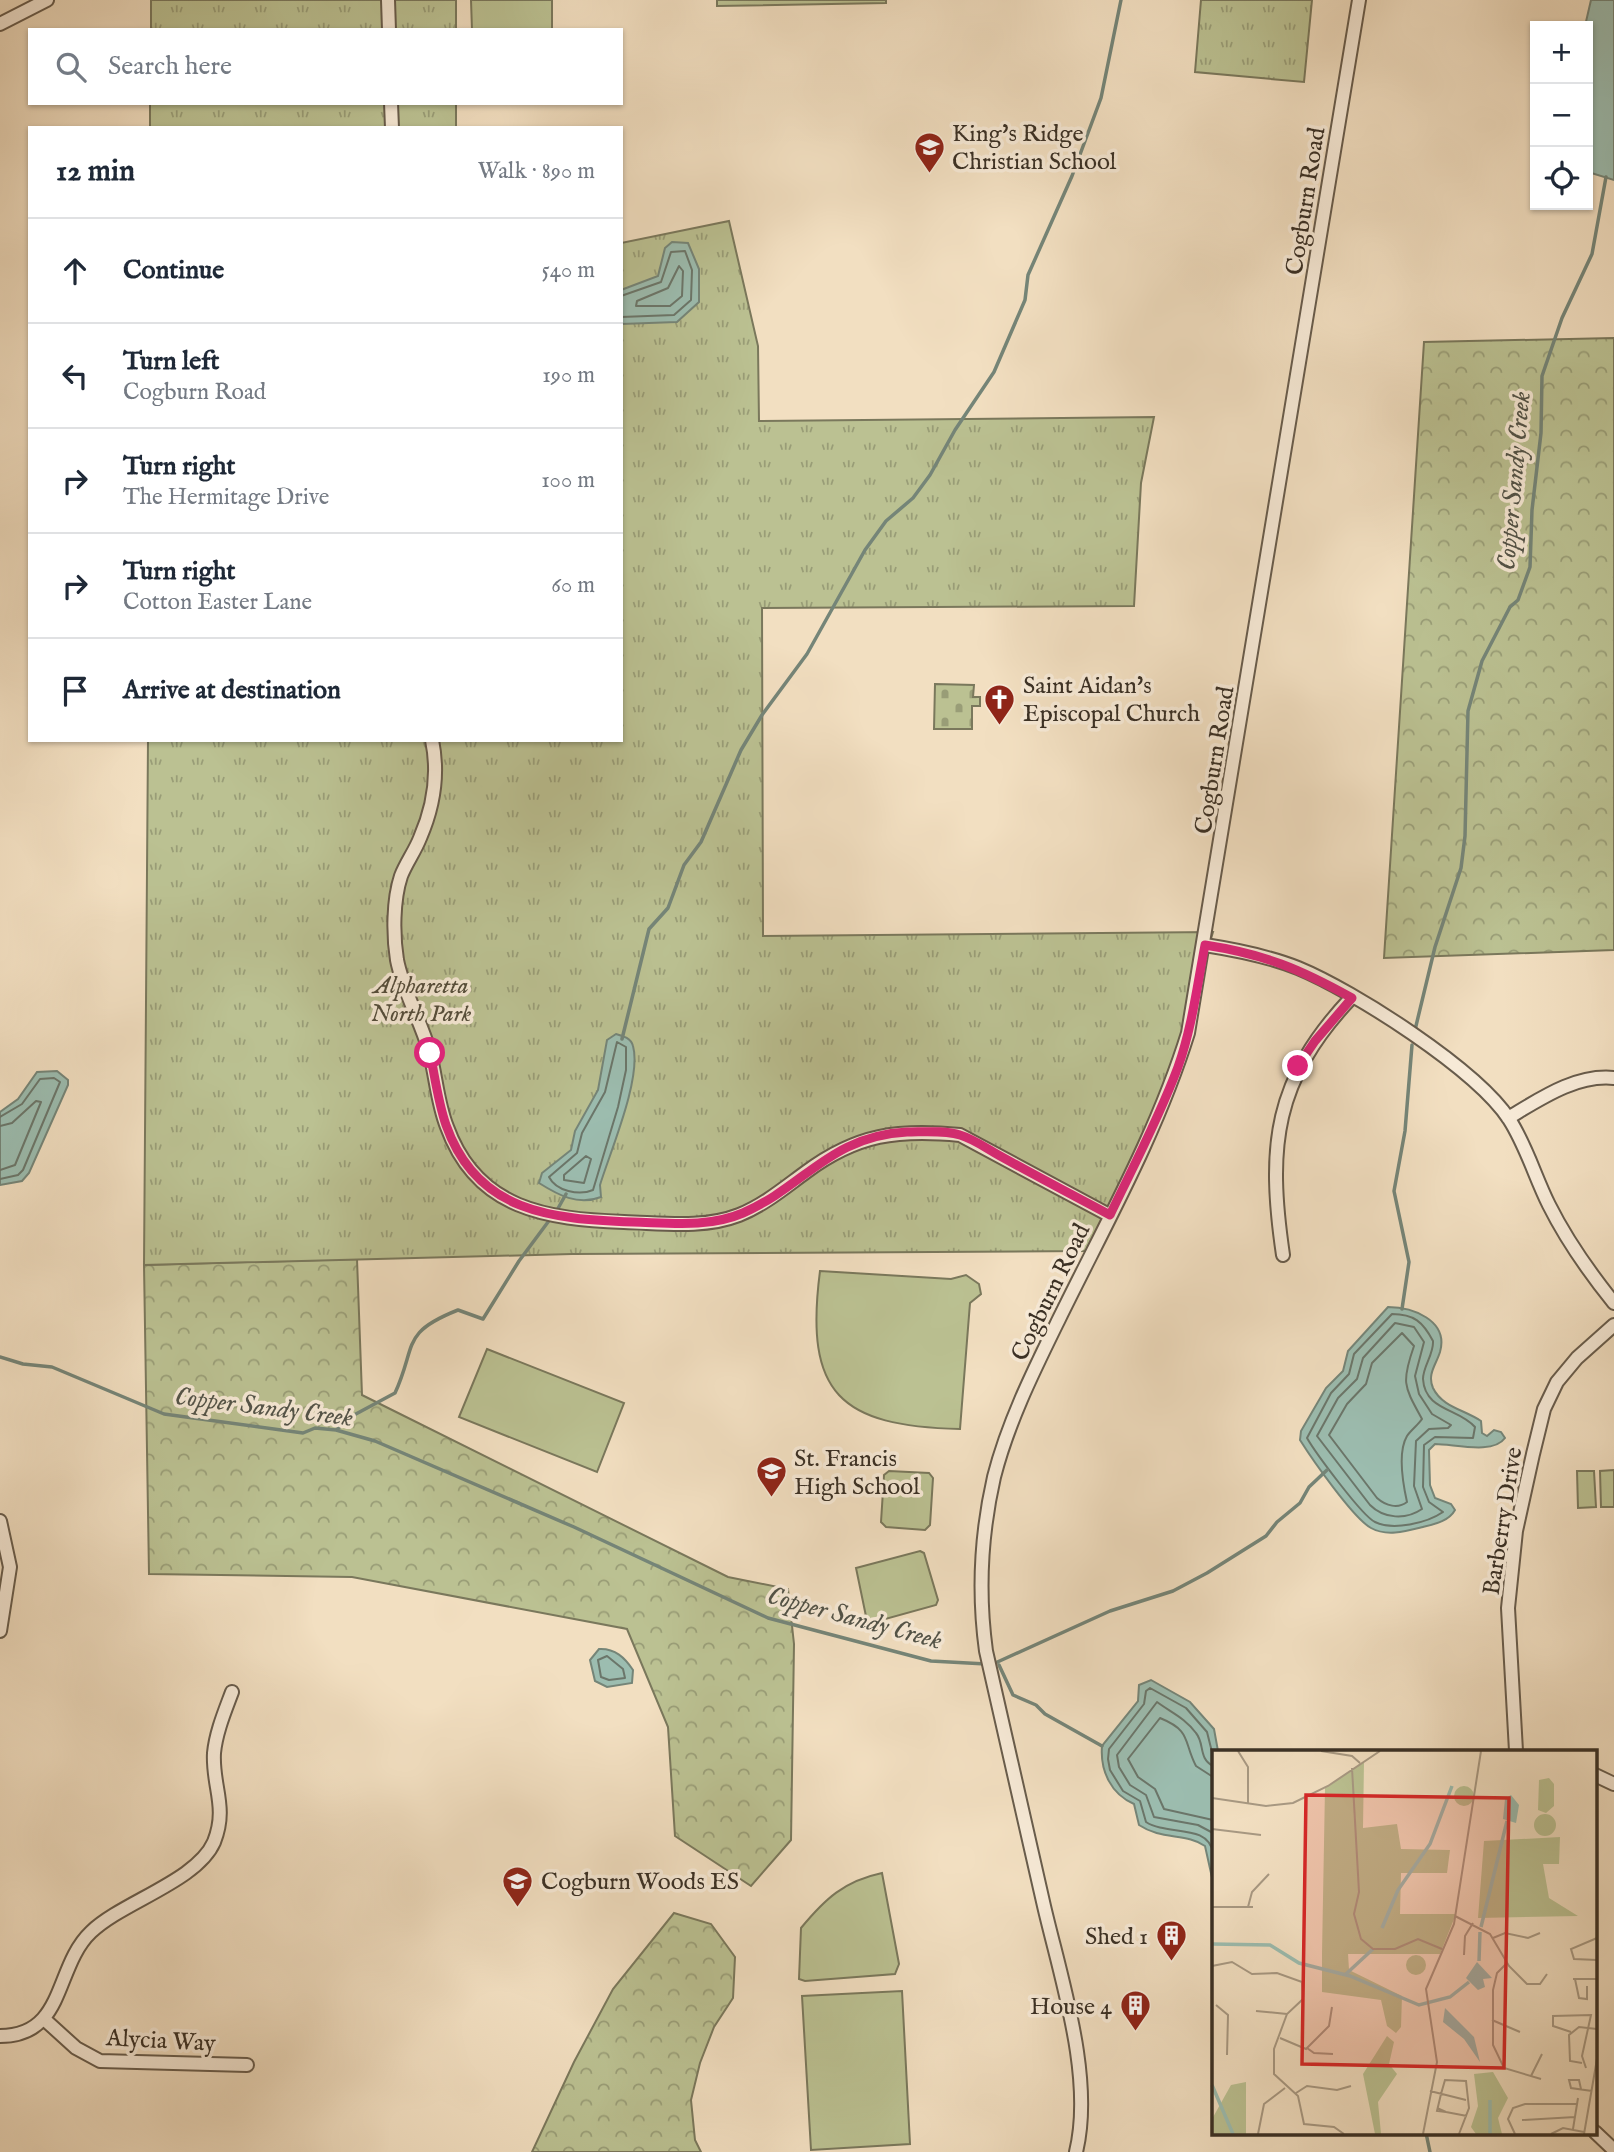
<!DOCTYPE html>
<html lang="en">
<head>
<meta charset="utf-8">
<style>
  :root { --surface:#fff; --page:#f2f2f3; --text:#1f2937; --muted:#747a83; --line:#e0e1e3 }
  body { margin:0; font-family:"IM FELL English",serif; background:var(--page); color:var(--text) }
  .controls { position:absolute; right:21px; top:21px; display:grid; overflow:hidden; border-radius:0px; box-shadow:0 2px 5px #0004 }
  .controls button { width:63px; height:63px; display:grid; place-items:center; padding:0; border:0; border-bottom:2px solid var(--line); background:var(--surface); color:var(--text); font:35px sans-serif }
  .stop { position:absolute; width:21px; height:21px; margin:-16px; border:5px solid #db2777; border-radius:50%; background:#fff }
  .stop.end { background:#db2777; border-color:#fff; box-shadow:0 2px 7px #0008 }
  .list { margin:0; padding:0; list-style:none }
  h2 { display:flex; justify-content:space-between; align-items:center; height:91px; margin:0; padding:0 28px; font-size:30px }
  h2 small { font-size:23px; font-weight:400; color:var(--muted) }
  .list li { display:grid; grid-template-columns:46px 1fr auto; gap:21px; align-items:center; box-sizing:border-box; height:105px; padding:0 28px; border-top:2px solid var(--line) }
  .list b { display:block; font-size:26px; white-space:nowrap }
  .list p { margin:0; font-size:23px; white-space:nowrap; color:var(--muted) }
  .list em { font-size:23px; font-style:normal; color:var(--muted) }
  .icon { flex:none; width:38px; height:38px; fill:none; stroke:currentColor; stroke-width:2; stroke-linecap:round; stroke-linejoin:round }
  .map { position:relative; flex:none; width:1614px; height:2152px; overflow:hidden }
  .search { position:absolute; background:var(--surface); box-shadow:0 2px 5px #0004; left:28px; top:28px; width:595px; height:77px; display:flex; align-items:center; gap:18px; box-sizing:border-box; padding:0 24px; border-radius:0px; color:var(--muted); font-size:26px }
  .panel { position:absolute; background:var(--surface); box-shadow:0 2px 5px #0004; left:28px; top:126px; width:595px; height:616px; border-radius:0px }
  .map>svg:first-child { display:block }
  .grass { fill:#bbc192; stroke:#7a785c; stroke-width:2 }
  .forest { fill:url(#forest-crowns); stroke:#7a785c; stroke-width:2 }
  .cemetery { fill:url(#cemetery-stones); stroke:#7a785c; stroke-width:2 }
  .park { fill:url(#park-tufts); stroke:#7a785c; stroke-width:2 }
  .water { fill:#9cbdb0; stroke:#758578; stroke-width:2 }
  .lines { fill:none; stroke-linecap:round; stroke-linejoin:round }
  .shore { stroke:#6b766a; stroke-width:2 }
  .stream { stroke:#758578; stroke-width:3.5 }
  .minor-casing { stroke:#685c4c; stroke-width:16 }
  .minor { stroke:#f7ead7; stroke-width:12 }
  .route { stroke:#db2777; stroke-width:9 }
  .labels { text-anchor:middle; stroke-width:7; stroke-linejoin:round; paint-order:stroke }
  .poi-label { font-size:24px; fill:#3a3025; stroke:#f7ead7; text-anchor:start }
  .street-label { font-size:24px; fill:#3a3025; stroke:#f7ead7 }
  .park-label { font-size:24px; font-style:italic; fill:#544d3b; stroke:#f7ead7 }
  .water-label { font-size:26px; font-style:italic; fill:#525348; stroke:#f7ead7 }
  .inset-river { fill:none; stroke:#9cbdb0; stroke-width:3.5 }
  .inset-road { fill:none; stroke:#a89983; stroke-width:2 }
  .view { fill:#d62828; fill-opacity:0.15; stroke:#d62828; stroke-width:3.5 }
  .inset-edge { fill:none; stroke:#3a3025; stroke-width:3.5 }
</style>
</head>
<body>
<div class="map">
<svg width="1614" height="2152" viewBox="0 0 1614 2152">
  <defs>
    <pattern id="forest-crowns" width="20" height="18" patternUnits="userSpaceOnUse" patternTransform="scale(1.75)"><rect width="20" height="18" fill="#bbc192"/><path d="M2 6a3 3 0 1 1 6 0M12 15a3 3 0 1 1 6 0" fill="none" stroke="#999d77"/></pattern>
    <pattern id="cemetery-stones" width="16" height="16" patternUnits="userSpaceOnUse" patternTransform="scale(1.75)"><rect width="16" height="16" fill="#bbc192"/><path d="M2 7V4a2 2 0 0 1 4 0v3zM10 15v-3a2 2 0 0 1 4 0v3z" fill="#999d77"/></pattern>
    <pattern id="park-tufts" width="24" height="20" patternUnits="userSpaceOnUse" patternTransform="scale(1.75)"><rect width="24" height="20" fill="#bbc192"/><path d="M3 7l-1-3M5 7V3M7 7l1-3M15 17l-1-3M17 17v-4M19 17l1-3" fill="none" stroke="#999d77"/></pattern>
  </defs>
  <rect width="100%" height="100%" fill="#f2dfc1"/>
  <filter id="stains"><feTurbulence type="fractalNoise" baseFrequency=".00286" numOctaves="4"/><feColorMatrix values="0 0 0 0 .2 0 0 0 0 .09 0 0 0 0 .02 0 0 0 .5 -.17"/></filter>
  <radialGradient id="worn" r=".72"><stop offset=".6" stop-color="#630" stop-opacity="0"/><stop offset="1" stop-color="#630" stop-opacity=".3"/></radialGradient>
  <path class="grass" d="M471,0H552V30H472Z
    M717,0H886V3L717,6Z
    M820,1271L951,1279L966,1275L979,1284L981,1294L970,1303L960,1429C840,1426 804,1394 820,1271Z
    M487,1349L624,1403L597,1472L459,1417Z
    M1614,1470V1507H1601L1600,1471Z
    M889,1471L929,1473L933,1478L930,1525L925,1530L886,1527L881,1522L884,1475Z
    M1577,1471H1594L1596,1507L1578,1508Z
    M920,1551L924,1553L938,1600L936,1605L871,1623L867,1621L856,1568Z
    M882,1873L899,1964L895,1974L805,1981L799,1979L801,1928C825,1899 844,1881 882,1873Z
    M902,1991L910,2144L811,2150L802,1996Z"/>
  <path class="forest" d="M1614,338V950L1384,958L1424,342Z
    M357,1259L362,1395L728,1577L788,1589L794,1644L791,1840L751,1886L675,1836L668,1727L627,1629L352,1577L149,1574L144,1265Z
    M674,1913L711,1924L735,1957L733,1998L714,2027L700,2063L691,2100L695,2140L701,2152H532L574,2062L613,1989Z"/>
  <path class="cemetery" d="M935,684L974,685L973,697H980V706H972V729H934Z"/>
  <path class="park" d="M151,0H456V30H151Z
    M1201,0H1312L1304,82L1195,72Z
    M150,103H456V128H150Z
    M729,221L758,346L759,421L1154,417L1141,483L1134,606L762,608L763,936L1213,932L1175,1059L1130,1175L1086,1251L572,1254L144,1265L148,740H621V243Z"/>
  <path class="water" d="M1591,0H1614V180L1588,172V26H1585Z
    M672,242L688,243L699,269V302L677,322L621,324V290L658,276L665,248Z
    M616,1034C623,1036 631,1038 633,1046C642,1078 610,1152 600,1185L601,1197C578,1206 558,1195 539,1183L542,1173L571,1150L575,1131L598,1090L607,1040Z
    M57,1071L68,1080V1085L29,1173L22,1181L0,1185V1112L18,1099L37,1072Z
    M1388,1307C1412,1307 1449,1320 1440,1352C1436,1365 1427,1374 1433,1388C1442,1407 1465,1410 1481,1421L1482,1433L1487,1436L1494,1430L1501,1432L1505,1438C1493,1455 1454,1444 1435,1444L1429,1450L1430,1485L1435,1498L1451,1504L1455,1510C1449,1521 1435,1524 1423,1527C1407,1531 1387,1537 1371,1528C1353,1518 1312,1459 1300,1440L1301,1431L1326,1388L1343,1371L1348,1351Z
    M599,1649C615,1648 625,1658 633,1670L632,1683L607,1687L595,1681L590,1660Z
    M1151,1680L1190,1702L1214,1729L1218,1751H1213V1882L1205,1846C1187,1833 1161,1840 1139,1825L1134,1804C1111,1794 1100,1771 1102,1746L1138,1701L1139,1685Z"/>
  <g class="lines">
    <path class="shore" d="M679,266L683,271L682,296L670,306H636L637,301L668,288Z
      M621,296L661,282L671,252L685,251L692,270L691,300L674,315L621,317
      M617,1042L626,1047V1070L618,1107L593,1190C579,1196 556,1191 549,1177L577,1153L582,1133L605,1092Z
      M0,1117L22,1104L40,1079L54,1078L60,1082L23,1170L18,1175L0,1179
      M0,1126L12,1123L36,1101L41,1102L15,1165L0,1170
      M586,1156L591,1159L584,1183L564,1180V1175Z
      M1392,1314C1414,1314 1423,1322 1433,1341C1434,1354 1423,1366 1423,1379C1425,1411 1459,1408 1475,1427L1473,1438L1435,1437L1424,1445L1423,1487L1429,1502L1443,1512C1427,1523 1393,1531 1375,1522C1362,1516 1315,1452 1307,1438L1331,1393L1349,1374L1354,1354Z
      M1395,1323L1414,1327L1424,1342L1415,1376L1419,1394L1432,1414L1451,1425L1448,1428L1429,1429L1416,1441L1414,1486L1422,1509C1406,1520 1384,1519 1370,1505L1317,1436L1338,1398L1357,1379L1363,1358Z
      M1402,1333L1414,1346C1401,1383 1404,1386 1422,1419C1418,1425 1411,1430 1407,1436C1397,1453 1403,1484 1407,1502C1398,1509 1386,1506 1377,1498L1329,1435L1347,1404L1366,1384L1372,1363Z
      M607,1656L623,1669L625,1678L609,1680L601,1677L598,1660Z
      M1213,1756L1207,1732L1186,1708L1150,1688L1146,1691L1144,1704L1109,1749L1108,1759L1110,1770L1123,1791L1140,1801L1146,1822C1167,1836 1208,1823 1213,1853
      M1213,1766C1198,1758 1205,1744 1196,1733C1185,1718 1172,1713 1157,1702L1117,1755L1119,1767L1130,1785L1146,1795L1154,1817L1198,1825L1213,1833
      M1213,1777L1196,1766C1183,1741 1192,1731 1160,1718L1128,1759L1138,1777L1155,1789L1164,1809L1213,1820"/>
    <path class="stream" d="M1415,1030L1435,947L1461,868L1465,836L1468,711L1482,661L1510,607L1518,600L1530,567L1532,510L1541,433L1542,376L1562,318L1592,254L1606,177
      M622,1039L649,929L668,908L684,865L701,842L741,750L762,715L807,654L865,550L886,521L913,498L930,475L955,430L994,372L1025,300L1028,275L1072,176L1101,98L1121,0
      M556,1212L566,1194
      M1402,1309L1409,1262L1394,1191L1405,1131L1412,1045
      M0,1357L23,1364L52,1367L164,1414L303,1433L315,1428L336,1430L375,1441L574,1527L768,1618L931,1661L986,1664
      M336,1430L354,1415L395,1393C417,1345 400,1333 458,1310L483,1319L519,1261L551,1218
      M993,1664L1110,1611L1173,1591L1207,1573L1266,1536L1277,1522L1300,1503L1309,1487L1327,1470
      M999,1665L1013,1695L1036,1705L1045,1714L1102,1746
      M1426,2133L1430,2152"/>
    <defs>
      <path id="minor" d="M388,0L389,30
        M0,24L47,0
        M391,103L392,128
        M432,740C439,774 434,806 420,838C415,851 406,863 401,876C393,900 393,935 397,960C403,991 420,1019 429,1050C436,1075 437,1102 447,1127C477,1210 547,1219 624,1222C662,1223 703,1229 739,1215C764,1205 784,1188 806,1172C857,1134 898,1129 960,1135L1109,1215
        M1205,945C1237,950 1268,956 1298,968C1354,991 1476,1069 1509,1119C1526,1145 1535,1177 1549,1205C1567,1241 1589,1272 1614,1303
        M1508,1118C1540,1099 1576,1074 1614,1078
        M1283,1255C1267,1146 1274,1080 1351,998
        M0,1521L10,1567L0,1631
        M1516,1751L1508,1608L1516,1531L1533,1454L1544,1409L1557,1382L1577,1358L1614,1325
        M1595,1775L1614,1784
        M44,2019L76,2048L100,2061L247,2065
        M0,2036C66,2036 54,1967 91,1932C122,1902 197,1881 214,1842C228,1807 212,1786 214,1753C216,1732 225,1711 232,1692
        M1595,2132L1614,2150
        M1076,2152C1094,2078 1061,1979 1044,1906C1024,1821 1005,1736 986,1651C978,1593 981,1534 994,1477C1008,1422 1034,1370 1059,1319C1105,1225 1157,1133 1188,1033L1359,0"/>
    </defs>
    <use href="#minor" class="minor-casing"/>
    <use href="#minor" class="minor"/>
  </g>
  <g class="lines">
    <path class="route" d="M430,1053C435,1077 438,1102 446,1125C477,1213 552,1219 633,1222C670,1223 708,1228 743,1213C805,1186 830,1136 907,1132C923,1132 945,1130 960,1135C974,1139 989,1150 1002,1157C1038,1177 1074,1196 1110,1215C1133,1167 1159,1118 1178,1067C1192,1028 1197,986 1205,945C1264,954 1300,969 1352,998L1315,1041L1298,1066"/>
  </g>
  <defs>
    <symbol id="school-pin" viewBox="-11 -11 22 30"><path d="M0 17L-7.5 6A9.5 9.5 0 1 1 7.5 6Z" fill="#8f2418" stroke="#f7ead7"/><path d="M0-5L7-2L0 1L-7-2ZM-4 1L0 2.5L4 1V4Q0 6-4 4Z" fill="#fff"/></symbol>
    <symbol id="church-pin" viewBox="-11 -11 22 30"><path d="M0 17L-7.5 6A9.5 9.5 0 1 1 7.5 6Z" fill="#8f2418" stroke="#f7ead7"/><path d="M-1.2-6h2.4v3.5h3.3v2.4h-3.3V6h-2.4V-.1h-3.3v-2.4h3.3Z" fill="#fff"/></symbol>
    <symbol id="building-pin" viewBox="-11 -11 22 30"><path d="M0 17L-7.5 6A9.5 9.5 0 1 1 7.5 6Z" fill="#8f2418" stroke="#f7ead7"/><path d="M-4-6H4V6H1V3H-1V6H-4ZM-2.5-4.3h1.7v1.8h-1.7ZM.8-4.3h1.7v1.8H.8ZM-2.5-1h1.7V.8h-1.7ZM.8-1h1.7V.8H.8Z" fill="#fff"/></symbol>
  </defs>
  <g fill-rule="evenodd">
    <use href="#school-pin" x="912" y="130" width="35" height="47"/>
    <use href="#church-pin" x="982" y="682" width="35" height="47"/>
    <use href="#school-pin" x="754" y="1454" width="35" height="47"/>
    <use href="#school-pin" x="500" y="1864" width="35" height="47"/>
    <use href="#building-pin" x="1154" y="1918" width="35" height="47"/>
    <use href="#building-pin" x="1118" y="1988" width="35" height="47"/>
  </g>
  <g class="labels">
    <g class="poi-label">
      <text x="952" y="141">King's Ridge<tspan x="952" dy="28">Christian School</tspan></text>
      <text x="1023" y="693">Saint Aidan's<tspan x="1023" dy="28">Episcopal Church</tspan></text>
      <text x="794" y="1466">St. Francis<tspan x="794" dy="28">High School</tspan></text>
      <text x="541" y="1889">Cogburn Woods ES</text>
      <text x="1148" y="1944" text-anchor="end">Shed 1</text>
      <text x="1112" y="2014" text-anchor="end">House 4</text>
    </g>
    <g class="street-label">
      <text transform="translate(1305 201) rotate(-81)" y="8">Cogburn Road</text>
      <text transform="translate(1214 760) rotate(-81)" y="8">Cogburn Road</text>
      <text transform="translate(1050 1292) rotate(-64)" y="8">Cogburn Road</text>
      <text transform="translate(1502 1521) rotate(-81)" y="8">Barberry Drive</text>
      <text transform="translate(161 2040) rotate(3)" y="8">Alycia Way</text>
    </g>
    <g class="park-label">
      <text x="421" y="993">Alpharetta<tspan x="421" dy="28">North Park</tspan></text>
    </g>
    <g class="water-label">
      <text transform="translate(1513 481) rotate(-85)" y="9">Copper Sandy Creek</text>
      <text transform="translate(264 1406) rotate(7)" y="9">Copper Sandy Creek</text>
      <text transform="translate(855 1617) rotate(15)" y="9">Copper Sandy Creek</text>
    </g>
  </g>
  <g transform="translate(1212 1750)">
    <rect width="385" height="385" fill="#f2dfc1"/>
    <path d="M337,28L342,34V56L334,63L326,60L327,30ZM322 75a11 11 0 1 1 22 0a11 11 0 1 1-22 0ZM194 215a10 10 0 1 1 20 0a10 10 0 1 1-20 0Z" fill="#bbc192"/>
    <path d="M348,87L347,114H331L337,148L366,166L266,168L272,91ZM136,203L137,220L190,246L189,277L184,283L175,276L169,250L110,242V204ZM175,286L182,292L177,314L185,324L166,352L169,384H163L151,324ZM281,322L296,348L286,368L290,384H264L259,377L266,356L262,324ZM34,332V384H0V369L19,335Z" fill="#bbc192"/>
    <path d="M152,12L151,78L185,74L189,99L238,100L235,123H189L188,164H244L228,204H110L113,38ZM242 46a10 10 0 1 1 20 0a10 10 0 1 1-20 0Z" fill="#bbc192"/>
    <path d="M299,45L307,55L304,73L291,69L293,49ZM265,212L280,228L271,229L273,237L266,240L254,228ZM233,258L262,287L268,312L252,289L231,272Z" fill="#9cbdb0"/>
    <path class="inset-river" d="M269,177L295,71M170,178L186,140L218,94L240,36M0,194L58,195L87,213L138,226L207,255L238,247L257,232M267,211L268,182M134,224L161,199M0,335L21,384M278,384V350"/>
    <path class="inset-road" d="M26,1L36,17V54M109,1L140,6L148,13M140,18L147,142L142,164L149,189L161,199H183L206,189L230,199M0,48L54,56L81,53L116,36L168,1M0,79L49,85M0,157H41M36,157L40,142L57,124M243,166L278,184L297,216L315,234H328L335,224M281,188L293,183L316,188L328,183M385,188L359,199L362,209L385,210M252,205L253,186L261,173M295,213L285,223L281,240V295L292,318L329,329M0,216L20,212L40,224L65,223L90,232L91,249L75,264L62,299V324L86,346L92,374L122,377L132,384M361,229H385M363,229L367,248L375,249V236M4,255L16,265L15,305M44,261L75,264M280,270L308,282M359,282L341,276V266L379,265L370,306L374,318M68,288L94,299L117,276L120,257M95,298L102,303L121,304M370,313L358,311L357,285L367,277L385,279M319,326L330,304M369,339L367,330H357L359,338L380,341M218,341L254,350M84,343L95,336L125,340L139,336M225,358L234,362L225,361L229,344L233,330L254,331L257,358L247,384M234,362L255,366M310,370L363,367M361,379L366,348M46,384L52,354L73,338M211,384L225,312L214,239L242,174L269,1M303,384L296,369L301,358L313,354H365M339,384L351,378L372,382M372,384L385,309"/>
    <path class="view" d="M94,45L297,48L292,318L90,314Z"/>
    <rect width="385" height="385" class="inset-edge"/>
  </g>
  <rect width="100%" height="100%" filter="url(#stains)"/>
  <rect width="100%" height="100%" fill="url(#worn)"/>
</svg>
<div class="controls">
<button>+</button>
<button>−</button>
<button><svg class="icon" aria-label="locate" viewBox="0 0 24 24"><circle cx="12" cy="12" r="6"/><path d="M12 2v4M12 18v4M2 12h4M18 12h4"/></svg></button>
</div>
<div class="stop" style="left:430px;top:1053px"></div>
<div class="stop end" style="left:1298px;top:1066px"></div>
<div class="search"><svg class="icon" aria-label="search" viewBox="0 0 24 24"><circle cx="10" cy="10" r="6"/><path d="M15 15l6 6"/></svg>Search here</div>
<section class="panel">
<h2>12 min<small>Walk · 890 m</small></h2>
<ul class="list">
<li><svg class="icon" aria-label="ahead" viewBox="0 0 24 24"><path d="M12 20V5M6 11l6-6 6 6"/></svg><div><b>Continue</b></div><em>540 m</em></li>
<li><svg class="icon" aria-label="left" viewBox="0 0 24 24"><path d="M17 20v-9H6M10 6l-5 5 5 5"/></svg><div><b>Turn left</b><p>Cogburn Road</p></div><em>190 m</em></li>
<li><svg class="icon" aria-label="right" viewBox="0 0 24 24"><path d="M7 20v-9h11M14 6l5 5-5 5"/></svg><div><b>Turn right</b><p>The Hermitage Drive</p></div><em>100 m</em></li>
<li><svg class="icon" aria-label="right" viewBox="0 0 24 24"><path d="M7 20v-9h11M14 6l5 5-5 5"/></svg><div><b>Turn right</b><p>Cotton Easter Lane</p></div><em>60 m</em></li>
<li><svg class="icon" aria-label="arrive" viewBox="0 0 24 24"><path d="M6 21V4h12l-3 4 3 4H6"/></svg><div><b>Arrive at destination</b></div></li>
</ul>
</section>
</div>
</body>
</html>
